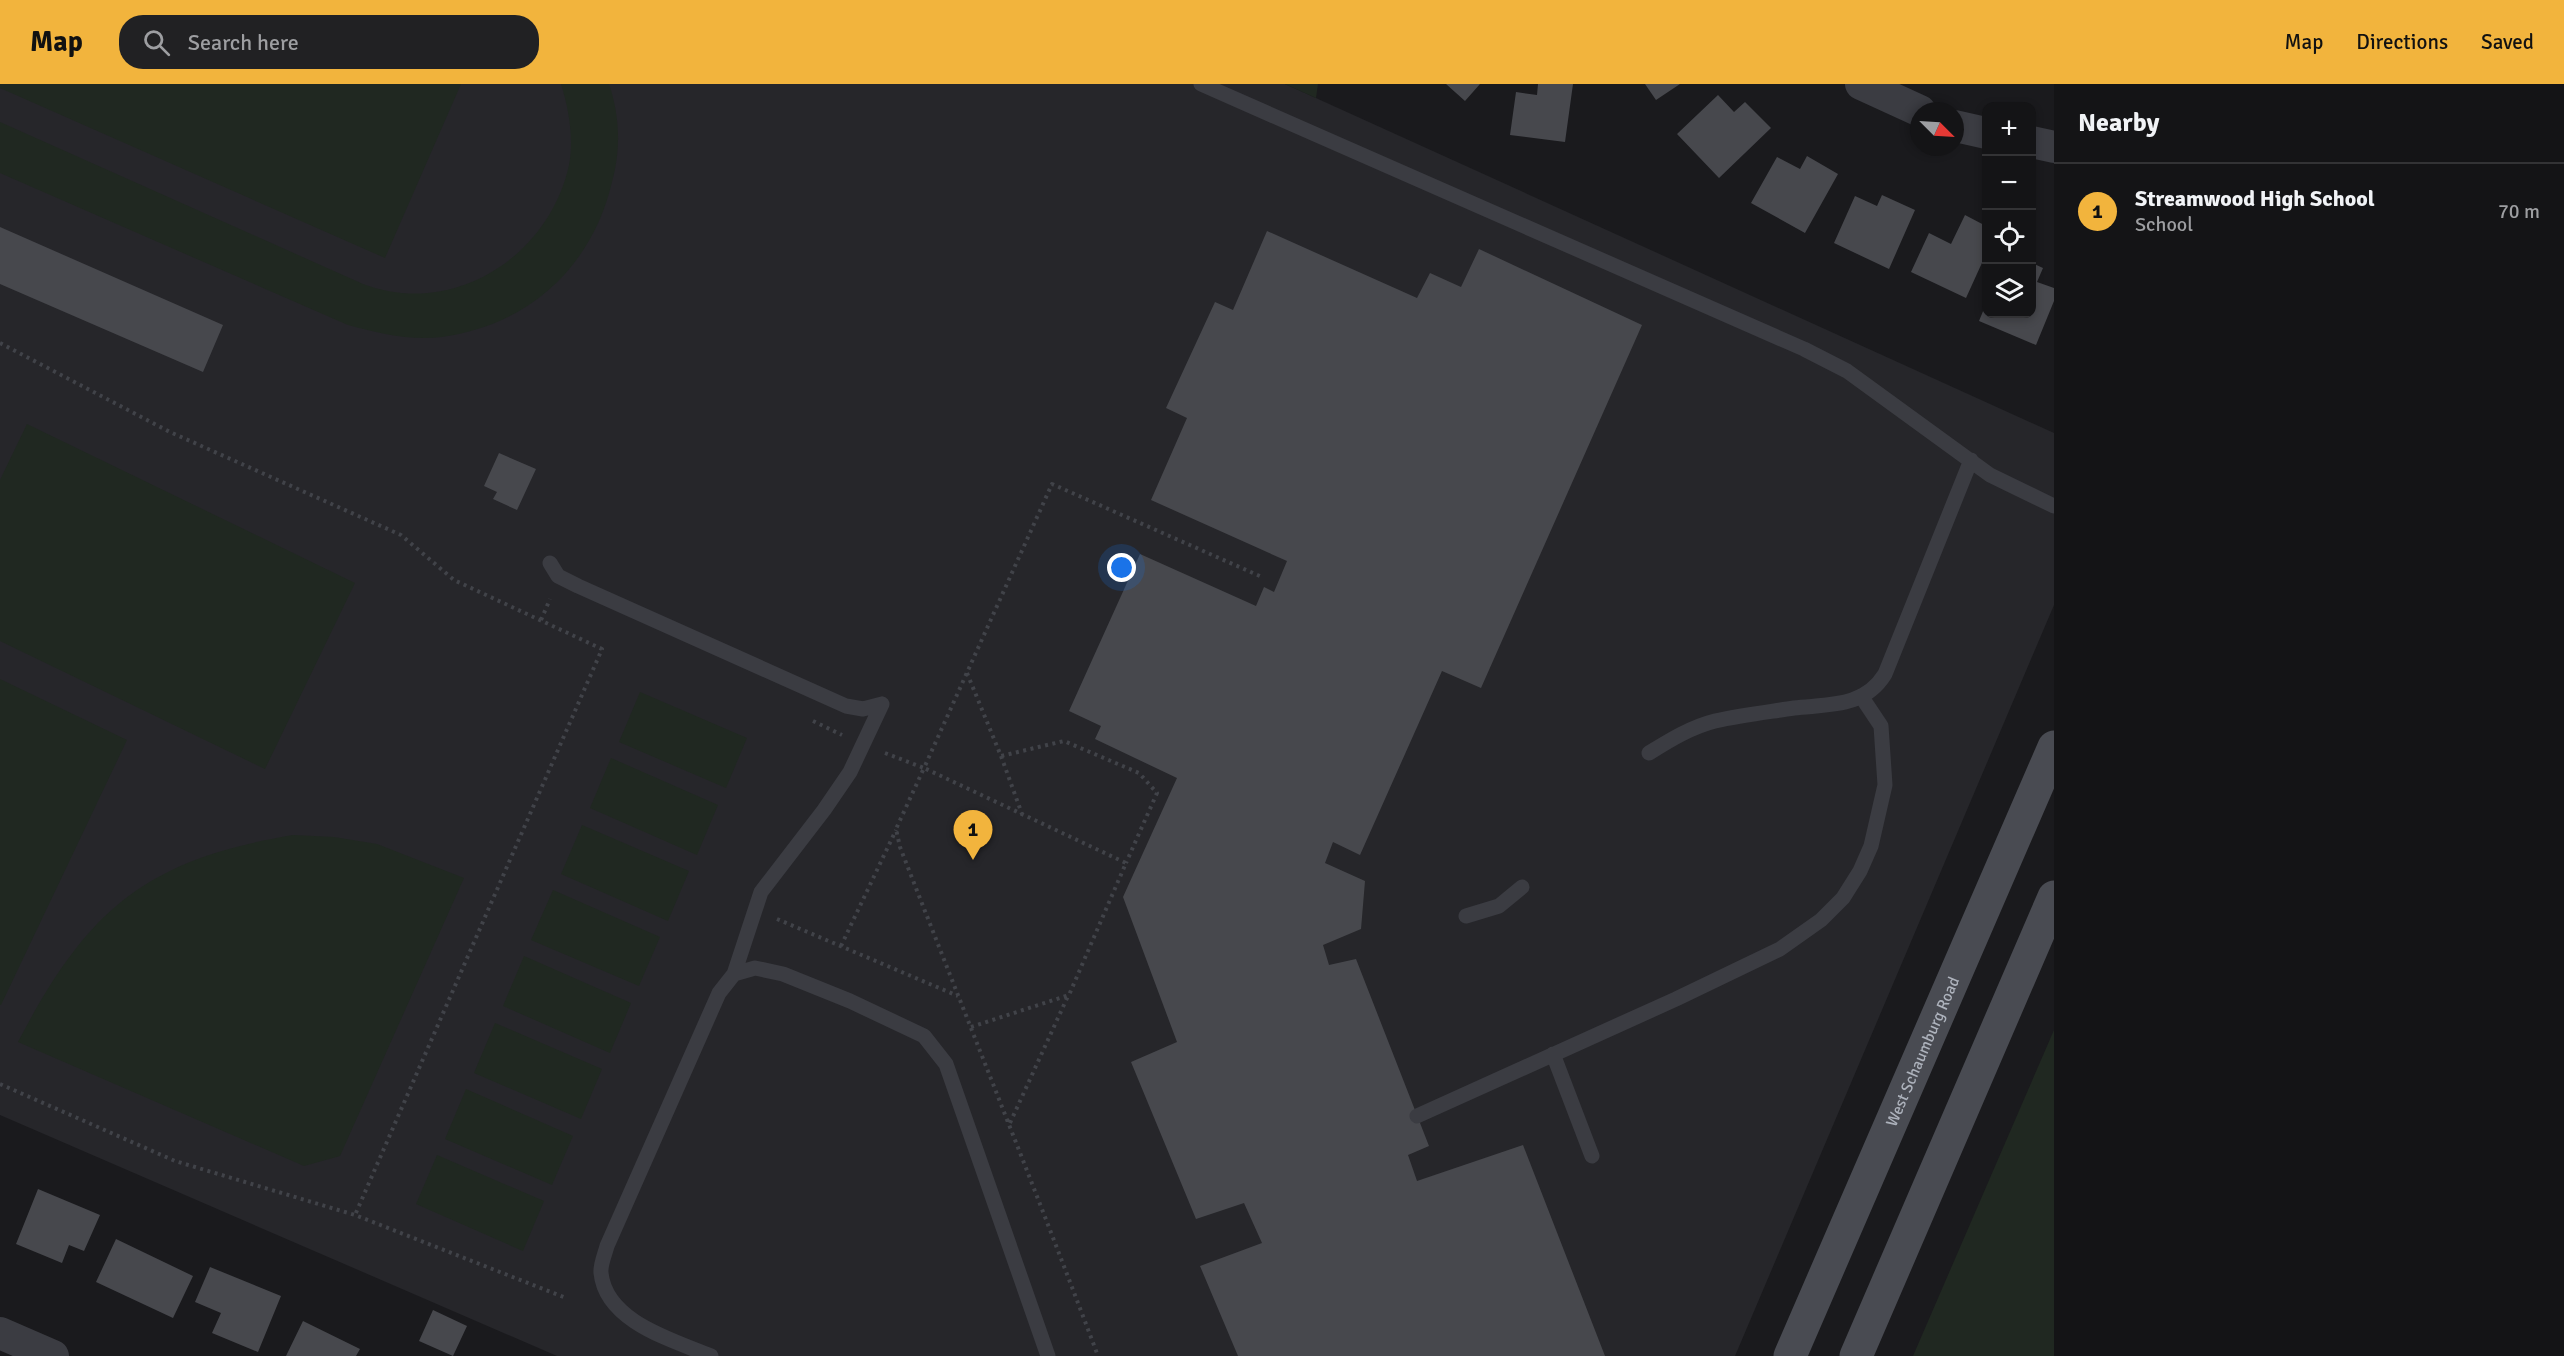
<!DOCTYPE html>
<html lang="en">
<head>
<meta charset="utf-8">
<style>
  :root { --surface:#141416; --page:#212123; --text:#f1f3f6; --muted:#9d9ea1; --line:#333335; --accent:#f2b43d }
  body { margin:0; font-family:Signika,sans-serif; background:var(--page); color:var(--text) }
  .controls { position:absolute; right:18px; top:18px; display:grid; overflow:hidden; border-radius:12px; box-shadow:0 3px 9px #0003 }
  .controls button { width:54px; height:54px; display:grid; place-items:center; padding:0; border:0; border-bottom:2px solid var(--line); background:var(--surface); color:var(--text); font:30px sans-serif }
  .compass { position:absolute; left:1910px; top:18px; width:54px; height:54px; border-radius:50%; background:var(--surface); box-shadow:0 3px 9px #0003; rotate:114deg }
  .you { position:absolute; left:1122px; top:484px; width:21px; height:21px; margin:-15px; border:4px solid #fff; border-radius:50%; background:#1a73e8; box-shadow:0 0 0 9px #1a73e833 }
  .badge { display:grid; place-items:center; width:39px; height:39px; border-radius:50%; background:var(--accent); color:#111; font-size:20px; font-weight:700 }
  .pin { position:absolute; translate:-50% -50px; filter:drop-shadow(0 2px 3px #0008) }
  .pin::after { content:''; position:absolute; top:32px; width:21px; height:18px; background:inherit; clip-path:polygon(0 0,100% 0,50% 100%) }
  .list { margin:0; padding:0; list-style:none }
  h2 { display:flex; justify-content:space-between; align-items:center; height:78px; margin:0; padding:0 24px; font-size:26px }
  h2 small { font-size:20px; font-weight:400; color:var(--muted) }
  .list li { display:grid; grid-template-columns:39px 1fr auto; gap:18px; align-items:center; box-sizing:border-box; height:96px; padding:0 24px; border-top:2px solid var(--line) }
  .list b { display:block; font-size:22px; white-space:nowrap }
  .list p { margin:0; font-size:20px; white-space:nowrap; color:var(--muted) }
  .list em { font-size:20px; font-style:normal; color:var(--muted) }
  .icon { flex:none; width:33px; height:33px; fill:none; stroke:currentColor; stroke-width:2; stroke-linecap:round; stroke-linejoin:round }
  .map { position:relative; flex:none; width:2054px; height:1272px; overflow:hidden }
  header { display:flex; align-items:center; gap:36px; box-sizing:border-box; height:84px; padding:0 30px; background:var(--accent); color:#111 }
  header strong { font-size:28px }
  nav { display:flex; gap:33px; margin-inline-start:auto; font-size:21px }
  .search { width:420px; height:54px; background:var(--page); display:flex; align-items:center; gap:15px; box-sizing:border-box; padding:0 21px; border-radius:24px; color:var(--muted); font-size:22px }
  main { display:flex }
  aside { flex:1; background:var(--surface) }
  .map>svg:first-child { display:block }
  .built { fill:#26262a }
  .green { fill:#202821 }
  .building { fill:#47484d }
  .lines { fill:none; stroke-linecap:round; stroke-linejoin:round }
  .path { stroke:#414349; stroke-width:4; stroke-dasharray:3 4.5; stroke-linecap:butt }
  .lane { stroke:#3b3c42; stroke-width:15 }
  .street { stroke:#3b3c42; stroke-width:32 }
  .secondary { stroke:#494b52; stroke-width:33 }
  .labels { text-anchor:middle; stroke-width:5; stroke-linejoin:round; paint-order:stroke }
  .street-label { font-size:16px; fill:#adb2bc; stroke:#151518 }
</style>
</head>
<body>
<header>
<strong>Map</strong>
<div class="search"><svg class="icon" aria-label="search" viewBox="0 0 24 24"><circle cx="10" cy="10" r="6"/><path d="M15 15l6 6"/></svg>Search here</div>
<nav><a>Map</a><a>Directions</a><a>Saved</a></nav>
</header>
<main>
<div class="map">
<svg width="2054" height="1272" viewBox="0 0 2054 1272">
  <rect width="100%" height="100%" fill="#1a1a1d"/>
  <path class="built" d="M0,0H1285L2054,349V521L1735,1272H557L0,1031Z"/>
  <path class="green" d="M0,0H461L385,174L0,4Z
    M561,0H609C620,33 621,65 612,98C592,183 529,241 442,253C410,257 378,249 348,241L0,89V38L363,200C453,234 549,173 569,81C574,55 569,25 561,0Z
    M1285,0H1318L1316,14Z
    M27,340L355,499L265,685L0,557V396Z
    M0,595L127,656L1,921H0Z
    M640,608L747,654L726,704L619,658Z
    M611,674L718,721L697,771L590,724Z
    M582,741L689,787L668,837L561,790Z
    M293,751L334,753L377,760L464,794L340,1072L304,1082L18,958C87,826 144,776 293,751Z
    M553,806L660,853L639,902L531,856Z
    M524,872L631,919L610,969L503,922Z
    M495,939L602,985L581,1035L474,989Z
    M2054,946V1272H1913Z
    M466,1005L573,1052L552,1101L445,1055Z
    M437,1071L544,1117L523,1167L416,1120Z"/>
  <path class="building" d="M1446,0H1480L1465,17Z
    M1538,0H1573L1565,58L1510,51L1516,8L1537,11Z
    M1645,0H1680L1656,16Z
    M1718,11L1734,28L1745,18L1771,44L1719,94L1677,50Z
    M1807,72L1838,90L1805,149L1751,119L1777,73L1800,85Z
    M1882,111L1915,126L1889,185L1834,159L1855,112L1877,122Z
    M1965,131L1986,142V170L1966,214L1911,188L1929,149L1951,160Z
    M0,143L223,241L203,288L0,200Z
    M1267,147L1417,214L1430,189L1461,203L1479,165L1642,241L1481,604L1442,587L1360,771L1333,758L1325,779L1365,797L1361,845L1323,861L1329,881L1356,875L1429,1062L1408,1071L1417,1097L1523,1061L1605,1272H1238L1200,1182L1262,1159L1244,1119L1196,1135L1131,978L1177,958L1123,813L1177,694L1095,655L1101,642L1069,627L1140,470L1256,522L1264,503L1274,508L1287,477L1151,416L1187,334L1166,324L1215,218L1233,226Z
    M2032,179L2043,184L2037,198L2054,204V217L2036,261L1979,237L1986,220V230H2032Z
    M499,369L536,385L517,426L493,415L497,408L484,402Z
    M38,1105L100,1131L84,1167L69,1161L62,1179L16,1160Z
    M116,1155L193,1192L173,1234L96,1198Z
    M210,1183L281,1212L258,1268L212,1249L221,1229L195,1218Z
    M433,1226L467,1242L453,1272L419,1257Z
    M303,1237L360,1265L356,1272H286Z"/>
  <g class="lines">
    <path class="path" d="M0,259L170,348L401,451L454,496L602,565L355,1131
      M541,536L550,515
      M967,589L1001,672L1064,657L1139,689L1157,709L1126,779
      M813,637L842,651
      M885,669L924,684L1052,400L1262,493
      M1001,672L1022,730
      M777,835L958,912
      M841,862L896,746
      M971,943L1069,911L1126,779L924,684L896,745L900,763C966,933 1034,1101 1098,1272
      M0,1000L175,1077L355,1131L566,1214
      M1010,1039L1068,912"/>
    <path class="lane" d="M1201,0L1804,265L1847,287L1990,391L2054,422
      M550,479L558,492L578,502L846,622L863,625L882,620
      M1649,669C1670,656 1691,643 1715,637C1741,631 1768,628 1794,624C1828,620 1864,624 1885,590L1971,376
      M1466,832L1499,822L1522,803
      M734,890L761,808L824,726L850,688L882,620
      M1553,970L1592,1072
      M1417,1032L1676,915L1780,865L1821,836L1843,814L1860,787L1871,762L1885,701L1881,642L1861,612
      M711,1272C673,1256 606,1238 601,1189C600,1181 605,1170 607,1162L719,909L734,890L755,884L783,890L850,917L924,952L946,980L1048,1272"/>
    <path class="street" d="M1861,0L1920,27
      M1955,42L1986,49
      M2032,58L2054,63
      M0,1249L53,1272"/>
    <g class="secondary">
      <path id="s1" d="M1790,1272L2054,663"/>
      <path d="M1856,1272L2054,813"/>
    </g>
  </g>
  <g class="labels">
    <g class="street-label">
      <text dy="6" stroke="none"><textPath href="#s1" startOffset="332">West Schaumburg Road</textPath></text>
    </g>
  </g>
</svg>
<div class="controls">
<button>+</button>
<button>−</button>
<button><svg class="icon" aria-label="locate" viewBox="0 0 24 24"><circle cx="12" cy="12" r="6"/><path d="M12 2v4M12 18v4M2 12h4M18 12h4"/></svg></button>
<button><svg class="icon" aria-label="layers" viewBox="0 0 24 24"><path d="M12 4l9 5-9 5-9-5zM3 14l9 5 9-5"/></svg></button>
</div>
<svg class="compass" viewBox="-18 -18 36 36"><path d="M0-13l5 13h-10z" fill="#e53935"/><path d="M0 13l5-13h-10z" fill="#9d9ea1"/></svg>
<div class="you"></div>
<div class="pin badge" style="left:973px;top:776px">1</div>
</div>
<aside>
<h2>Nearby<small></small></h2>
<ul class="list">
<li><span class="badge">1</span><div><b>Streamwood High School</b><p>School</p></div><em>70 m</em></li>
</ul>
</aside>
</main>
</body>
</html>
